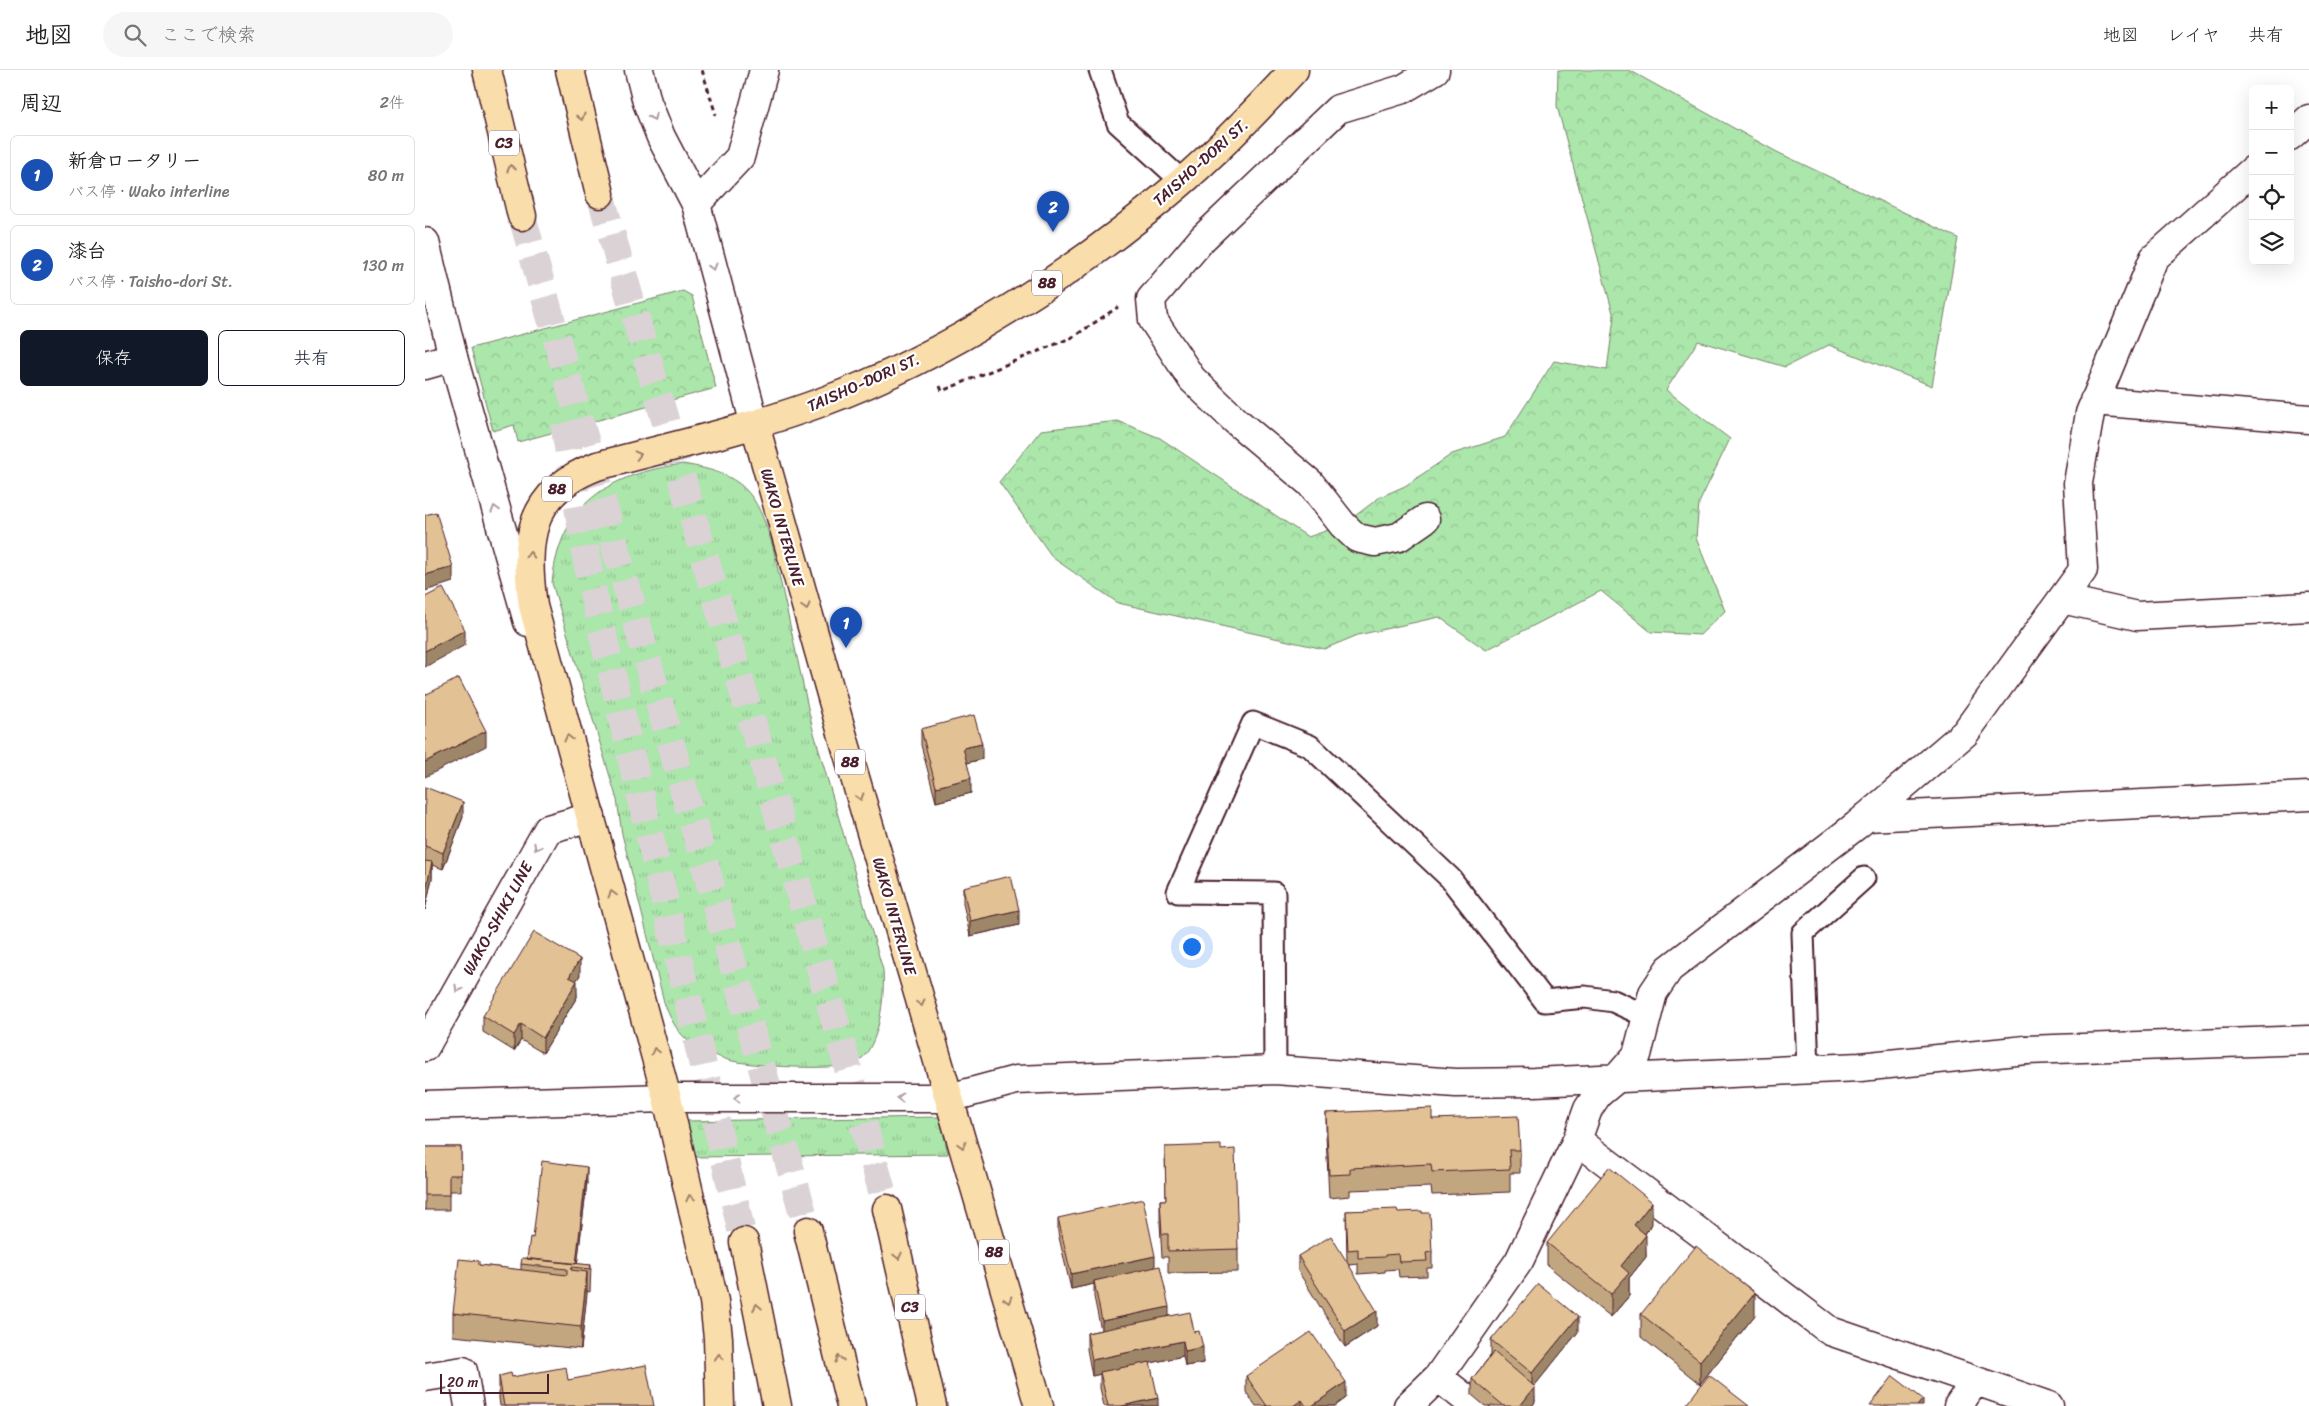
<!DOCTYPE html>
<html lang="ja">
<head>
<meta charset="utf-8">
<style>
  :root { --surface:#fff; --page:#f6f6f6; --text:#222; --muted:#767676; --line:#e0e0e0; --accent:#111827 }
  body { margin:0; font-family:Sriracha,"Klee One",sans-serif; background:var(--page); color:var(--text) }
  .controls { position:absolute; right:15px; top:15px; display:grid; overflow:hidden; border-radius:8px; box-shadow:0 5px 20px #0002 }
  .controls button { width:45px; height:45px; display:grid; place-items:center; padding:0; border:0; border-bottom:1px solid var(--line); background:var(--surface); color:var(--text); font:25px sans-serif }
  .scale { position:absolute; left:15px; bottom:12px; width:109px; box-sizing:border-box; padding-left:5px; border:2px solid #4a1f2b; border-top:0; font-size:14px; line-height:18px; white-space:nowrap; color:#4a1f2b; -webkit-text-stroke:4px #fff; paint-order:stroke }
  .you { position:absolute; left:766px; top:876px; width:18px; height:18px; margin:-12px; border:4px solid #fff; border-radius:50%; background:#1a73e8; box-shadow:0 0 0 8px #1a73e833 }
  .badge { display:grid; place-items:center; width:32px; height:32px; border-radius:50%; background:var(--accent); color:#fff; font-size:16px; font-weight:700 }
  .pin { position:absolute; translate:-50% -41px; filter:drop-shadow(0 1px 2px #0008) }
  .pin::after { content:''; position:absolute; top:26px; width:18px; height:15px; background:inherit; clip-path:polygon(0 0,100% 0,50% 100%) }
  .list { margin:0; padding:0; list-style:none }
  h2 { display:flex; justify-content:space-between; align-items:center; height:65px; margin:0; padding:0 20px; font-size:21px }
  h2 small { font-size:16px; font-weight:400; color:var(--muted) }
  .list li { display:grid; grid-template-columns:32px 1fr auto; gap:15px; align-items:center; box-sizing:border-box; height:80px; margin:0 10px 10px; padding:0 10px; border:1px solid var(--line); border-radius:8px }
  .list b { display:block; font-size:19px; white-space:nowrap }
  .list p { margin:0; font-size:16px; white-space:nowrap; color:var(--muted) }
  .list em { font-size:16px; font-style:normal; color:var(--muted) }
  .actions { display:flex; gap:10px; padding:15px 20px }
  .actions a { flex:1; padding:11px 0; border:1px solid var(--accent); border-radius:8px; text-align:center; font-size:18px; color:var(--accent) }
  .actions .main { background:var(--accent); color:#fff }
  .icon { flex:none; width:28px; height:28px; fill:none; stroke:currentColor; stroke-width:2; stroke-linecap:round; stroke-linejoin:round }
  .map { position:relative; flex:none; width:1884px; height:1336px; overflow:hidden }
  header { display:flex; align-items:center; gap:30px; box-sizing:border-box; height:70px; padding:0 25px; background:var(--surface); border-bottom:1px solid var(--line) }
  header strong { font-size:24px }
  nav { display:flex; gap:28px; margin-inline-start:auto; font-size:18px }
  .search { width:350px; height:45px; background:var(--page); display:flex; align-items:center; gap:12px; box-sizing:border-box; padding:0 18px; border-radius:28px; color:var(--muted); font-size:19px }
  main { display:flex }
  aside { flex:1; background:var(--surface) }
  .map>svg:first-child { display:block }
  .grass { fill:url(#grass-tufts); stroke:#7a826b }
  .forest { fill:url(#forest-crowns); stroke:#7a826b }
  .lines { fill:none; stroke-linecap:round; stroke-linejoin:round }
  .highway-tunnel { stroke:#dbd2d5; stroke-width:28; stroke-dasharray:28 14; stroke-linecap:butt }
  .lane-casing { stroke:#4a1f2b; stroke-width:25 }
  .street-casing { stroke:#4a1f2b; stroke-width:31 }
  .secondary-casing { stroke:#4a1f2b; stroke-width:31 }
  .primary-casing { stroke:#4a1f2b; stroke-width:31 }
  .highway-casing { stroke:#4a1f2b; stroke-width:31 }
  .path { stroke:#4a1f2b; stroke-width:3; stroke-dasharray:5 4; stroke-linecap:butt }
  .lane { stroke:#fff; stroke-width:21 }
  .street { stroke:#fff; stroke-width:28 }
  .secondary { stroke:#fff; stroke-width:28 }
  .primary { stroke:#f9deab; stroke-width:28 }
  .highway { stroke:#f9deab; stroke-width:28 }
  .wall { fill:#c2a67f; stroke:#4a1f2b }
  .shaded-wall { fill:#9e8768; stroke:#4a1f2b }
  .building { fill:#e2c194; stroke:#4a1f2b }
  .oneway { stroke:#a27e6b }
  .oneway2 { stroke:#ae9aa0 }
  .labels { text-anchor:middle; stroke-width:4.5; stroke-linejoin:round; paint-order:stroke }
  .shield { fill:#fff; stroke:#80626b; stroke-width:1 }
  .shield-label { font-size:15px; font-weight:bold; fill:#4a1f2b }
  .street-label { font-size:16px; fill:#4a1f2b; stroke:#fff }
</style>
</head>
<body>
<header>
<strong>地図</strong>
<div class="search"><svg class="icon" aria-label="search" viewBox="0 0 24 24"><circle cx="10" cy="10" r="6"/><path d="M15 15l6 6"/></svg>ここで検索</div>
<nav><a>地図</a><a>レイヤ</a><a>共有</a></nav>
</header>
<main>
<aside>
<h2>周辺<small>2件</small></h2>
<ul class="list">
<li><span class="badge" style="background:#1a4fb4">1</span><div><b>新倉ロータリー</b><p>バス停 · Wako interline</p></div><em>80 m</em></li>
<li><span class="badge" style="background:#1a4fb4">2</span><div><b>漆台</b><p>バス停 · Taisho-dori St.</p></div><em>130 m</em></li>
</ul>
<div class="actions"><a class="main">保存</a><a>共有</a></div>
</aside>
<div class="map">
<svg width="1884" height="1336" viewBox="0 0 1884 1336">
  <defs>
    <pattern id="grass-tufts" width="24" height="20" patternUnits="userSpaceOnUse" patternTransform="scale(1.25)"><rect width="24" height="20" fill="#abe6ab"/><path d="M3 7l-1-3M5 7V3M7 7l1-3M15 17l-1-3M17 17v-4M19 17l1-3" fill="none" stroke="#95c593"/></pattern>
    <pattern id="forest-crowns" width="20" height="18" patternUnits="userSpaceOnUse" patternTransform="scale(1.25)"><rect width="20" height="18" fill="#abe6ab"/><path d="M2 6a3 3 0 1 1 6 0M12 15a3 3 0 1 1 6 0" fill="none" stroke="#95c593"/></pattern>
  </defs>
  <rect width="100%" height="100%" fill="#fff"/>
  <filter id="ink" filterUnits="userSpaceOnUse"><feTurbulence type="fractalNoise" baseFrequency=".02" numOctaves="2"/><feDisplacementMap in="SourceGraphic" scale="10" xChannelSelector="R" yChannelSelector="G"/><feConvolveMatrix kernelMatrix="1 2 1 2 8 2 1 2 1" color-interpolation-filters="sRGB"/></filter>
  <g filter="url(#ink)">
    <path class="grass" d="M258,394C318,404 331,420 348,477L387,656L458,900C460,925 455,979 432,992C414,1002 325,996 303,990C291,986 272,978 262,970C250,959 244,946 239,932L197,764L192,730L127,513C135,433 184,404 258,394Z
      M515,1047L523,1084L268,1087L259,1051Z"/>
    <path class="forest" d="M1133,0H1204L1352,82L1533,168L1507,316L1404,275L1360,297L1273,271L1241,320L1305,369L1274,433L1271,468L1300,541L1275,565L1226,562L1176,521L1061,580L1014,547L933,565L899,579L693,533L628,488L574,412L616,360L693,351L735,368L883,467L918,455L955,427L980,416L1027,384L1080,367L1129,291L1182,300L1189,247L1132,36Z
      M258,221L267,226L291,318L93,372L89,355L68,361L46,278Z"/>
    <g class="lines">
      <path class="highway-tunnel" d="M175,124L337,687L462,1139
        M97,146L383,1161
        M139,353L165,509L319,1172"/>
      <defs>
        <path id="lane" d="M675,0L693,53L757,111
          M850,1000L849,823L753,822L828,653L885,676L1025,808L1120,931L1160,927L1188,931L1221,946
          M1383,1000L1378,863L1439,808"/>
        <path id="street" d="M1865,66L1884,49
          M271,134L315,87L339,0
          M0,295L28,287
          M1669,331L1884,349
          M1000,449L974,467L950,472L932,468L918,455L885,413L811,351L767,309L728,250L726,229L778,168L913,39L978,19L1010,0
          M1637,529L1712,546L1884,537
          M1441,747L1884,726
          M524,1028L591,1010L850,1000L1031,1013L1109,1012L1435,997L1601,980
          M1152,1070L1405,1261L1624,1336
          M0,1307L38,1301L44,1336
          M1013,1307L1050,1336
          M983,1336L1013,1307L1094,1191L1152,1070L1163,1039L1173,1024L1191,1009L1212,985L1228,923L1244,899L1432,755L1540,663L1658,500L1653,413L1665,343L1729,188L1828,100
          M1533,1336L1550,1311"/>
        <path id="secondary" d="M214,0L222,32L236,67L271,134L330,355
          M0,172L28,287L103,552
          M0,977L123,759L166,747
          M1601,980L1884,970
          M0,1035L242,1028H524"/>
        <path id="primary" d="M330,355L419,670L614,1336
          M295,1336L293,1268L289,1231L242,1028L108,536C99,470 103,422 172,396C248,376 324,359 397,332C522,286 652,202 753,115C794,80 832,40 869,0"/>
        <path id="highway" d="M62,0L97,146
          M145,0L175,124
          M462,1139L507,1336
          M383,1161L426,1336
          M319,1172L352,1336"/>
      </defs>
      <use href="#lane" class="lane-casing"/>
      <use href="#street" class="street-casing"/>
      <use href="#secondary" class="secondary-casing"/>
      <use href="#primary" class="primary-casing"/>
      <use href="#highway" class="highway-casing"/>
      <path class="path" d="M277,0L291,45
        M515,316L517,321L648,267L693,237"/>
      <use href="#lane" class="lane"/>
      <use href="#street" class="street"/>
      <use href="#secondary" class="secondary"/>
      <use href="#primary" class="primary"/>
      <use href="#highway" class="highway"/>
    </g>
    <path class="wall" d="M496,659L557,689L542,693L546,723L511,732L496,675Z
      M0,717L38,747L18,799L7,795V808L0,840Z
      M538,817L594,855L545,866L538,833Z
      M155,905L151,911L152,927L118,983L96,970L89,981L58,962V946Z
      M901,1043L1007,1049L1095,1080V1103H1085V1122L1007,1125L1006,1117L925,1120V1126L904,1128L901,1066Z
      M0,1077H36V1121H24V1140H0Z
      M740,1077L796,1080L813,1179V1202L743,1203V1187H737L735,1153V1130H741Z
      M162,1112L152,1194L166,1195L165,1222L162,1221L156,1279L28,1266V1243L54,1195L96,1200V1194L102,1189L108,1168Z
      M921,1141L997,1143L1007,1182V1198H1002V1206L974,1207L973,1199L960,1200V1202L933,1204V1194L924,1195L952,1256L920,1277L873,1201V1186L922,1192Z
      M633,1148L730,1198L744,1246L769,1262L778,1293L760,1296L758,1286L725,1293L733,1336H679L675,1318V1304L667,1306L662,1279V1263L676,1260L669,1227V1214L646,1219L633,1163Z
      M1227,1154L1220,1164L1221,1187L1204,1208V1226L1186,1247L1122,1195V1173Z
      M1216,1244L1330,1245L1275,1314L1216,1267Z
      M1153,1262L1109,1316L1110,1332L1107,1336H1060L1047,1325V1309L1066,1285V1270Z
      M74,1306L87,1307L143,1310L229,1336H75L74,1328Z
      M821,1306L921,1328L910,1336H831L821,1322Z"/>
    <path class="shaded-wall" d="M28,497V512L0,521V505Z
      M40,560V575L0,597V581Z
      M61,661V676L0,707V692Z
      M557,674V689L538,694V678Z
      M546,708V723L511,732V717Z
      M38,732V747L18,799V783Z
      M7,792V808L0,840V824Z
      M594,840V855L545,866V851Z
      M155,889V905L144,922V907Z
      M152,911V927L118,983V968Z
      M96,954V970L89,981V965Z
      M162,1097V1112L152,1197H150Z
      M1227,1132V1154L1209,1178V1155Z
      M1221,1165V1187L1204,1208V1226L1186,1247V1224L1196,1196Z
      M730,1186V1201L669,1211V1214L646,1219V1204Z
      M162,1202V1224L156,1279V1257Z
      M1330,1223V1245L1275,1314V1291Z
      M744,1237V1252L677,1266V1251Z
      M952,1241V1256L920,1277V1261Z
      M1153,1247V1262L1107,1319V1303Z
      M758,1271V1286L667,1306V1290Z
      M778,1277V1293L760,1296V1281Z
      M921,1312V1328L910,1336H887Z
      M1110,1317V1332L1107,1336H1095Z
      M733,1328V1336H697Z
      M1498,1329V1336H1492Z
      M877,1330V1336H868Z"/>
    <path class="building" d="M11,442L28,497L0,505V445Z
      M18,518L40,560L0,581V527Z
      M34,608L61,661L0,692V625Z
      M549,645L557,674L538,678L546,708L511,717L496,659Z
      M0,717L38,732L18,783L0,776Z
      M0,791L7,792L0,824Z
      M586,806L594,840L545,851L538,817Z
      M109,862L155,889L144,907L152,911L118,968L96,954L89,965L58,946Z
      M1007,1038V1049L1093,1046L1095,1080H1084L1085,1099L1007,1102L1006,1094L925,1098V1104L904,1105L901,1043Z
      M796,1075V1080L810,1079L813,1179L743,1181V1164H737L735,1130H741L740,1077Z
      M0,1077H36V1105H24V1125H0Z
      M117,1091L162,1097L151,1194L102,1189L105,1167L108,1168Z
      M1184,1097L1227,1132L1209,1155L1221,1165L1196,1196L1204,1203L1186,1224L1122,1173Z
      M718,1129L730,1186L646,1204L633,1148Z
      M972,1139L973,1142L997,1141V1143H1005L1007,1182L1001,1183L1002,1191L974,1192L973,1184L960,1185V1187L933,1188V1179L923,1180L921,1141Z
      M906,1166L952,1241L920,1261L873,1186Z
      M1271,1176L1330,1223L1275,1291L1216,1244Z
      M97,1188L166,1195L165,1199L147,1197L146,1200L162,1202L156,1257L28,1243L34,1189L54,1191V1195L142,1205V1199L96,1194Z
      M735,1196L744,1237L677,1251L669,1211Z
      M1113,1214L1153,1247L1107,1303L1066,1270Z
      M765,1242L769,1262L774,1261L778,1277L760,1281L758,1271L667,1290L662,1263Z
      M886,1262L921,1312L887,1336H881L877,1330L868,1336H842L821,1306Z
      M1069,1282L1110,1317L1095,1336H1079L1047,1309Z
      M725,1292L733,1328L697,1336H683L675,1302Z
      M221,1295L229,1336H79L74,1306L86,1303L87,1307L141,1297L143,1310Z
      M1284,1305L1324,1336H1260Z
      M1468,1306L1498,1329L1492,1336H1445Z"/>
    <defs><path id="oneway-chevron" d="M-2-3.5L2.5 0L-2 3.5" fill="none" stroke-width="1.6" stroke-linecap="round" stroke-linejoin="round" transform="scale(1.25)"/></defs>
    <g class="oneway">
      <use href="#oneway-chevron" transform="translate(156 47) rotate(76)"/>
      <use href="#oneway-chevron" transform="translate(86 98) rotate(-104)"/>
      <use href="#oneway-chevron" transform="translate(213 385) rotate(-14)"/>
      <use href="#oneway-chevron" transform="translate(105 485) rotate(-88)"/>
      <use href="#oneway-chevron" transform="translate(381 537) rotate(74)"/>
      <use href="#oneway-chevron" transform="translate(143 668) rotate(-105)"/>
      <use href="#oneway-chevron" transform="translate(435 727) rotate(74)"/>
      <use href="#oneway-chevron" transform="translate(187 824) rotate(-105)"/>
      <use href="#oneway-chevron" transform="translate(496 933) rotate(74)"/>
      <use href="#oneway-chevron" transform="translate(230 981) rotate(-105)"/>
      <use href="#oneway-chevron" transform="translate(537 1075) rotate(74)"/>
      <use href="#oneway-chevron" transform="translate(265 1128) rotate(-103)"/>
      <use href="#oneway-chevron" transform="translate(473 1186) rotate(77)"/>
      <use href="#oneway-chevron" transform="translate(583 1230) rotate(73)"/>
      <use href="#oneway-chevron" transform="translate(332 1237) rotate(-101)"/>
      <use href="#oneway-chevron" transform="translate(294 1287) rotate(-92)"/>
      <use href="#oneway-chevron" transform="translate(414 1289) rotate(-104)"/>
    </g>
    <g class="oneway2">
      <use href="#oneway-chevron" transform="translate(228 47) rotate(68)"/>
      <use href="#oneway-chevron" transform="translate(288 197) rotate(75)"/>
      <use href="#oneway-chevron" transform="translate(70 439) rotate(-106)"/>
      <use href="#oneway-chevron" transform="translate(112 777) rotate(119)"/>
      <use href="#oneway-chevron" transform="translate(33 919) rotate(119)"/>
      <use href="#oneway-chevron" transform="translate(312 1028) rotate(180)"/>
      <use href="#oneway-chevron" transform="translate(475 1028) rotate(180)"/>
    </g>
  </g>
  <g class="labels">
    <g class="shield">
      <rect x="64" y="60.5" width="30" height="25" rx="4"/>
      <rect x="607" y="200.5" width="30" height="25" rx="4"/>
      <rect x="117" y="406.5" width="30" height="25" rx="4"/>
      <rect x="410" y="679.5" width="30" height="25" rx="4"/>
      <rect x="554" y="1169.5" width="30" height="25" rx="4"/>
      <rect x="470" y="1224.5" width="30" height="25" rx="4"/>
    </g>
    <g class="shield-label">
      <text x="79" y="78">C3</text>
      <text x="622" y="218">88</text>
      <text x="132" y="424">88</text>
      <text x="425" y="697">88</text>
      <text x="569" y="1187">88</text>
      <text x="485" y="1242">C3</text>
    </g>
    <g class="street-label">
      <text transform="translate(775 92) rotate(-42)" y="6">TAISHO-DORI ST.</text>
      <text transform="translate(438 312) rotate(-24)" y="6">TAISHO-DORI ST.</text>
      <text transform="translate(358 457) rotate(74)" y="6">WAKO INTERLINE</text>
      <text transform="translate(470 846) rotate(74)" y="6">WAKO INTERLINE</text>
      <text transform="translate(72 848) rotate(-61)" y="6">WAKO-SHIKI LINE</text>
    </g>
  </g>
</svg>
<div class="controls">
<button>+</button>
<button>−</button>
<button><svg class="icon" aria-label="locate" viewBox="0 0 24 24"><circle cx="12" cy="12" r="6"/><path d="M12 2v4M12 18v4M2 12h4M18 12h4"/></svg></button>
<button><svg class="icon" aria-label="layers" viewBox="0 0 24 24"><path d="M12 4l9 5-9 5-9-5zM3 14l9 5 9-5"/></svg></button>
</div>
<div class="scale">20 m</div>
<div class="you"></div>
<div class="pin badge" style="left:421px;top:578px;background:#1a4fb4">1</div>
<div class="pin badge" style="left:628px;top:162px;background:#1a4fb4">2</div>
</div>
</main>
</body>
</html>
